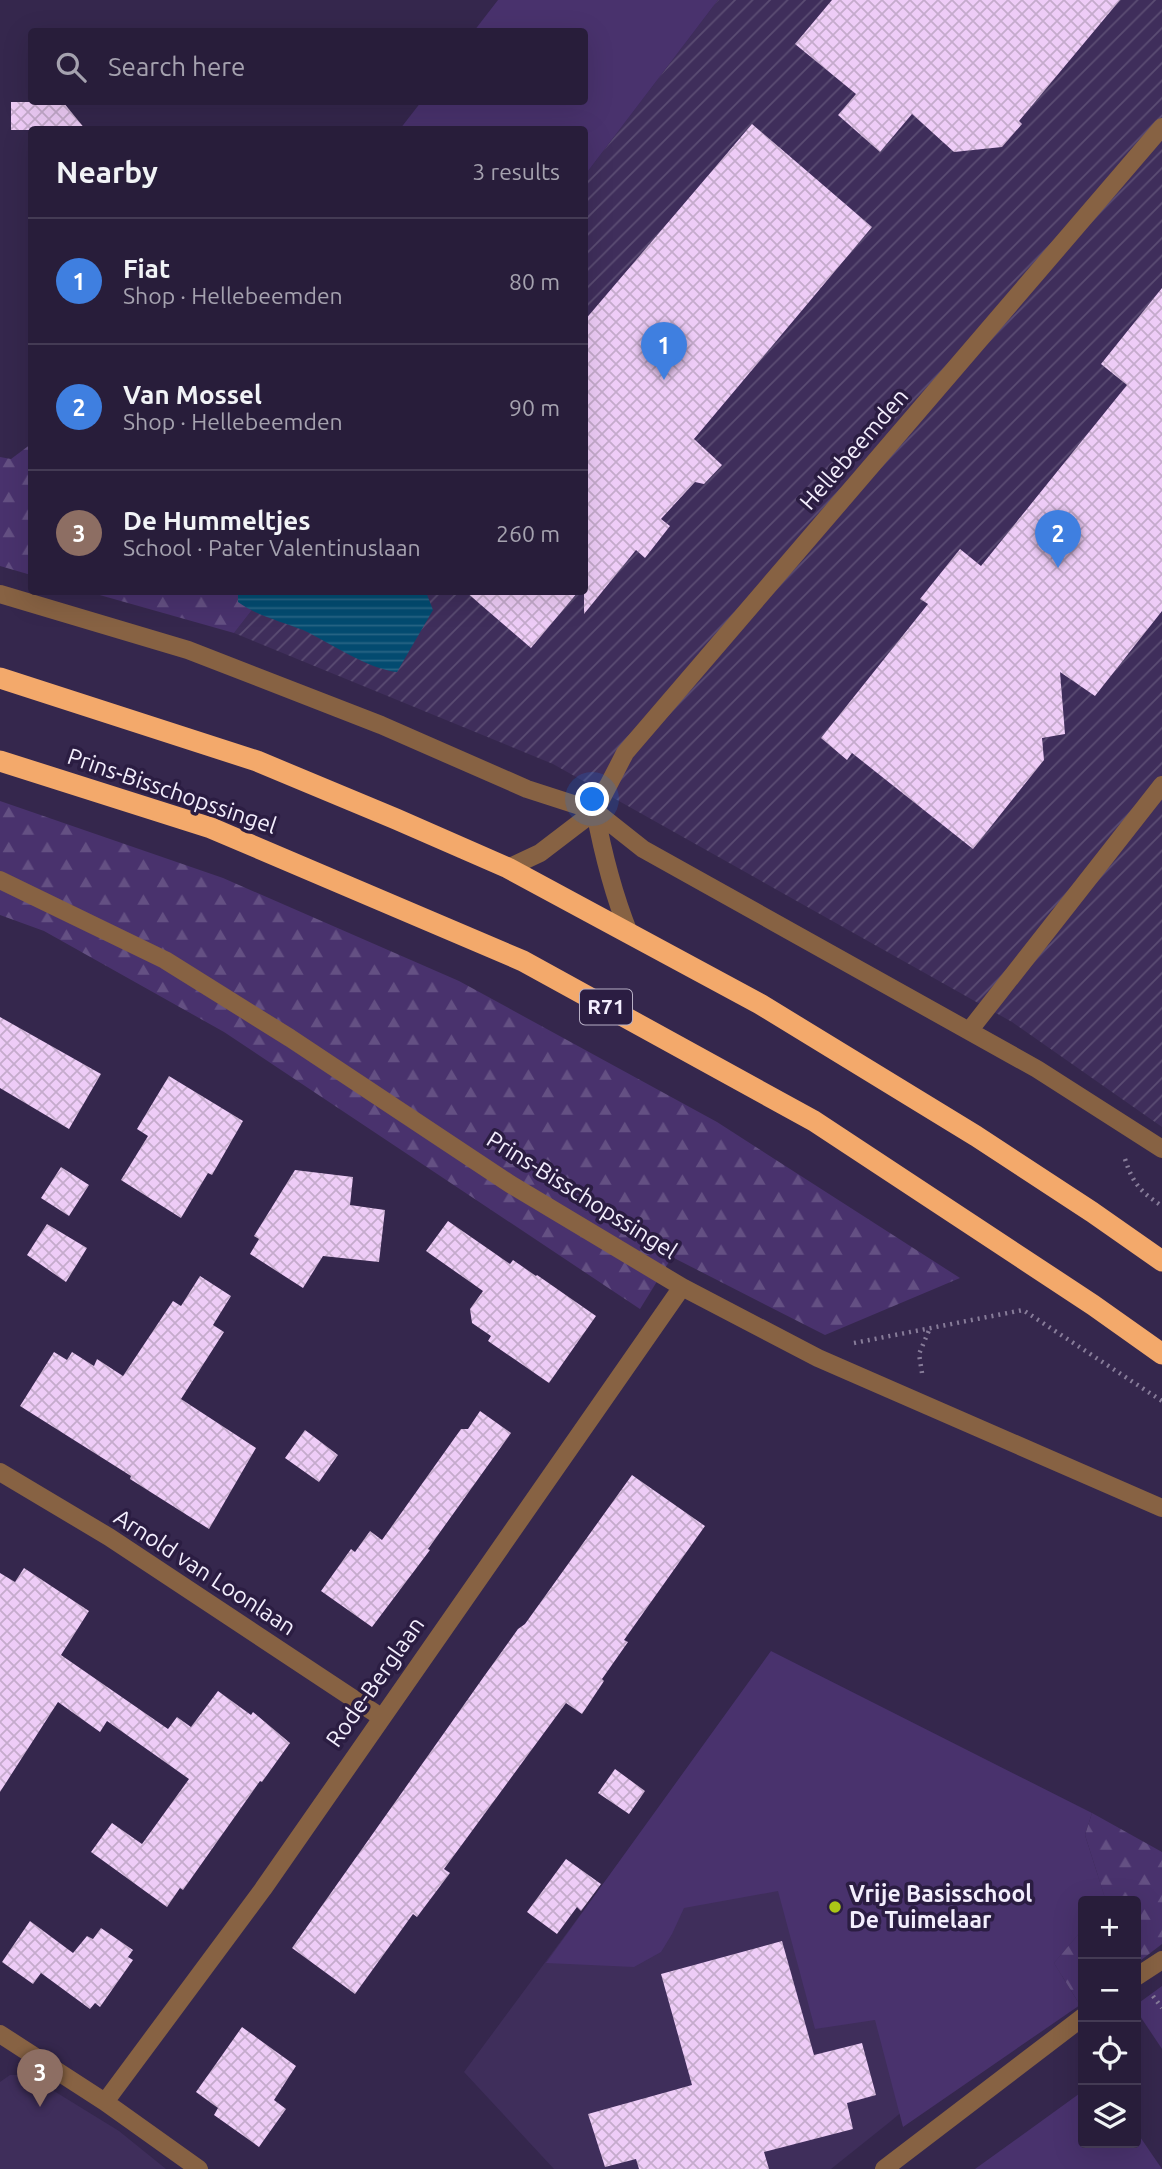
<!DOCTYPE html>
<html lang="en">
<head>
<meta charset="utf-8">
<style>
  :root { --surface:#281d3a; --page:#302642; --text:#f1f3f6; --muted:#a5a2af; --line:#443b54; --accent:#8c9099 }
  body { margin:0; font-family:Ubuntu,sans-serif; background:var(--page); color:var(--text) }
  .controls { position:absolute; right:21px; bottom:21px; display:grid; overflow:hidden; border-radius:7px; box-shadow:0 7px 28px #0002 }
  .controls button { width:63px; height:63px; display:grid; place-items:center; padding:0; border:0; border-bottom:2px solid var(--line); background:var(--surface); color:var(--text); font:35px sans-serif }
  .you { position:absolute; left:593px; top:800px; width:24px; height:24px; margin:-18px; border:5px solid #fff; border-radius:50%; background:#1a73e8; box-shadow:0 0 0 10px #1a73e833 }
  .badge { display:grid; place-items:center; width:46px; height:46px; border-radius:50%; background:var(--accent); color:#fff; font-size:23px; font-weight:700 }
  .pin { position:absolute; translate:-50% -58px; filter:drop-shadow(0 2px 4px #0008) }
  .pin::after { content:''; position:absolute; top:37px; width:24px; height:21px; background:inherit; clip-path:polygon(0 0,100% 0,50% 100%) }
  .list { margin:0; padding:0; list-style:none }
  h2 { display:flex; justify-content:space-between; align-items:center; height:91px; margin:0; padding:0 28px; font-size:30px }
  h2 small { font-size:23px; font-weight:400; color:var(--muted) }
  .list li { display:grid; grid-template-columns:46px 1fr auto; gap:21px; align-items:center; box-sizing:border-box; height:126px; padding:0 28px; border-top:2px solid var(--line) }
  .list b { display:block; font-size:26px; white-space:nowrap }
  .list p { margin:0; font-size:23px; white-space:nowrap; color:var(--muted) }
  .list em { font-size:23px; font-style:normal; color:var(--muted) }
  .icon { flex:none; width:38px; height:38px; fill:none; stroke:currentColor; stroke-width:2; stroke-linecap:round; stroke-linejoin:round }
  .map { position:relative; flex:none; width:1162px; height:2169px; overflow:hidden }
  .search { position:absolute; background:var(--surface); box-shadow:0 7px 28px #0002; left:28px; top:28px; width:560px; height:77px; display:flex; align-items:center; gap:18px; box-sizing:border-box; padding:0 24px; border-radius:7px; color:var(--muted); font-size:26px }
  .panel { position:absolute; background:var(--surface); box-shadow:0 7px 28px #0002; left:28px; top:126px; width:560px; height:469px; border-radius:7px }
  .map>svg:first-child { display:block }
  .built { fill:#3f2e5b }
  .industrial { fill:url(#industrial-furrows) }
  .green { fill:#49326d }
  .forest { fill:url(#forest-firs) }
  .water { fill:url(#water-rules) }
  .building { fill:url(#building-cross-hatch) }
  .lines { fill:none; stroke-linecap:round; stroke-linejoin:round }
  .path { stroke:#877c99; stroke-width:4.5; stroke-dasharray:2 5; stroke-linecap:butt }
  .lane { stroke:#876243; stroke-width:18 }
  .street { stroke:#876243; stroke-width:18 }
  .highway { stroke:#f3a96b; stroke-width:21 }
  .poi-dot { fill:#abc716; stroke:#2b1d42; stroke-width:2.5 }
  .labels { text-anchor:middle; stroke-width:7; stroke-linejoin:round; paint-order:stroke }
  .shield { fill:#2b1d42; stroke:#b7afc5; stroke-width:2 }
  .shield-label { font-size:21px; font-weight:bold; fill:#f3eefd }
  .street-label { font-size:23px; fill:#f3eefd; stroke:#2b1d42 }
  .poi-label { font-size:23px; font-weight:bold; fill:#f3eefd; stroke:#2b1d42; text-anchor:start }
</style>
</head>
<body>
<div class="map">
<svg width="1162" height="2169" viewBox="0 0 1162 2169">
  <defs>
    <pattern id="industrial-furrows" width="10" height="10" patternUnits="userSpaceOnUse" patternTransform="scale(1.75)"><rect width="10" height="10" fill="#3f2e5b"/><path d="M-1 1l2-2M0 10L10 0M9 11l2-2" fill="none" stroke="#5b4d73"/></pattern>
    <pattern id="forest-firs" width="22" height="20" patternUnits="userSpaceOnUse" patternTransform="scale(1.75)"><rect width="22" height="20" fill="#49326d"/><path d="M5 1l3.5 6h-7zM16 11l3.5 6h-7z" fill="#645083"/></pattern>
    <pattern id="water-rules" width="6" height="5" patternUnits="userSpaceOnUse" patternTransform="scale(1.75)"><rect width="6" height="5" fill="#034b70"/><path d="M0 2.5h6" fill="none" stroke="#286585"/></pattern>
    <pattern id="building-cross-hatch" width="8" height="8" patternUnits="userSpaceOnUse" patternTransform="scale(1.75)"><rect width="8" height="8" fill="#eeccf7"/><path d="M0 0l8 8M0 8l8-8" fill="none" stroke="#c5abcc"/></pattern>
  </defs>
  <rect width="100%" height="100%" fill="#35274d"/>
  <path class="built" d="M774,1653L1136,1901H1083V1958L891,2121L831,2169H554L464,2072Z
    M10,2075H28L119,2131L166,2169H0V2082Z"/>
  <path class="industrial" d="M718,0H1162V1127L1012,1022L553,764L234,633L266,592H584L585,175Z"/>
  <path class="green" d="M498,0H718L585,175L584,130L400,129L421,102H584V32L474,31Z
    M771,1651L1092,1813L1085,1835L1106,1901H1083V1929L1054,1963L1080,2005L903,2127L875,2020L815,2029L778,1891L684,1908L672,1934L661,1952L634,1967L546,1963Z
    M1162,1986V2049L1136,2010V2005Z
    M1083,2091V2143H1136V2131L1162,2169H975Z"/>
  <path class="forest" d="M31,444V575L0,566V457L11,459Z
    M89,592H266L234,633Z
    M0,801L223,878L459,981L717,1122L960,1278L825,1335L672,1257L640,1309L224,1032L44,931L0,915Z
    M1092,1813L1162,1852V1944L1136,1964V1901H1106L1085,1835Z
    M1083,1929V2003L1080,2005L1054,1963Z"/>
  <path class="water" d="M238,592H426L433,610L397,672C367,669 331,643 303,630C283,622 255,615 238,602Z"/>
  <path class="building" d="M832,0H1120L1019,121L1022,124L1002,147L954,152L912,114L880,152L838,115L856,94L795,44Z
    M11,102H63L86,130H11Z
    M752,124L872,227L694,439L722,465L704,484L695,482L661,519L670,526L645,558L636,550L584,614V321Z
    M1162,288V611L1095,696L1060,672L1065,734L1042,738L1044,760L973,849L852,753L847,760L821,738L928,604L920,599L960,549L981,566L1127,385L1101,364Z
    M466,592H578L531,648Z
    M0,1017L101,1074L69,1129L0,1088Z
    M169,1076L243,1121L212,1175L208,1173L181,1218L121,1180L148,1136L137,1129Z
    M61,1167L89,1185L69,1216L41,1198Z
    M295,1170L353,1177L350,1205L385,1210L379,1262L323,1256L303,1288L250,1254L259,1239L254,1236Z
    M448,1221L510,1264L513,1260L536,1276L537,1275L596,1316L549,1383L488,1341L491,1336L472,1323L470,1309L483,1291L426,1251Z
    M47,1224L87,1248L66,1282L27,1255Z
    M200,1276L231,1296L213,1325L224,1332L181,1399L256,1448L209,1529L130,1479L131,1476L20,1406L54,1352L67,1360L72,1352L94,1366L97,1359L123,1376L173,1301L181,1306Z
    M480,1411L511,1433L428,1549L430,1550L372,1627L321,1591L351,1549L355,1552L370,1531L382,1540L461,1429H468Z
    M305,1430L338,1455L319,1482L285,1458Z
    M632,1475L705,1526L624,1640L628,1642L602,1679L604,1681L582,1714L566,1703L444,1869L450,1873L417,1917L413,1914L355,1994L292,1948L485,1675L518,1629L525,1624Z
    M24,1568L89,1611L61,1655L168,1729L177,1717L191,1727L218,1691L251,1715L253,1712L290,1743L262,1782L260,1781L183,1890L180,1888L167,1907L91,1852L112,1823L142,1844L189,1779L107,1721L100,1732L58,1702L0,1792V1573L15,1582Z
    M615,1769L645,1791L629,1814L598,1793Z
    M566,1859L601,1884L581,1911L577,1907L557,1934L527,1912Z
    M30,1921L73,1953L87,1936L93,1939L101,1928L133,1950L128,1957L133,1960L100,2007L95,2003L90,2009L41,1973L33,1984L2,1962Z
    M782,1941L814,2055L862,2043L876,2095L847,2103L853,2129L764,2152L769,2169H639L636,2159L605,2167L588,2114L692,2085L661,1974Z
    M242,2027L296,2066L274,2100L286,2109L259,2147L214,2115L218,2108L196,2092Z"/>
  <g class="lines">
    <path class="path" d="M1125,1159C1133,1184 1141,1192 1162,1206
      M854,1343L1023,1310L1162,1401
      M922,1373L919,1354L930,1328
      M1153,1996L1162,2008"/>
    <path class="lane" d="M1136,1977L1162,1960
      M884,2169L1083,2017"/>
    <path class="street" d="M0,594L188,650L381,725L527,789L595,811L643,849L1037,1069L1162,1149
      M595,811C603,854 613,893 629,933
      M508,868L540,853L595,811L625,753L1162,127
      M0,880L165,960L290,1038L510,1184L682,1287L818,1358L1162,1508
      M969,1031L1162,785
      M0,1472L109,1537L381,1717
      M0,2034L105,2102L199,2169
      M105,2102L263,1889L682,1287"/>
    <path class="highway" d="M0,678L257,761L396,819L508,868L760,1004L976,1136L1092,1212L1162,1261
      M0,761L211,828L523,961L814,1121L1093,1305L1162,1354"/>
  </g>
  <circle class="poi-dot" cx="835" cy="1907" r="7"/>
  <g class="labels">
    <rect class="shield" x="580" y="989.5" width="52" height="35" rx="5"/>
    <g class="shield-label">
      <text x="606" y="1014">R71</text>
    </g>
    <g class="street-label">
      <text transform="translate(854 449) rotate(-49)" y="8">Hellebeemden</text>
      <text transform="translate(172 791) rotate(19)" y="8">Prins-Bisschopssingel</text>
      <text transform="translate(582 1195) rotate(32)" y="8">Prins-Bisschopssingel</text>
      <text transform="translate(205 1572) rotate(33)" y="8">Arnold van Loonlaan</text>
      <text transform="translate(375 1682) rotate(-55)" y="8">Rode-Berglaan</text>
    </g>
    <g class="poi-label">
      <text x="849" y="1902">Vrije Basisschool<tspan x="849" dy="26">De Tuimelaar</tspan></text>
    </g>
  </g>
</svg>
<div class="controls">
<button>+</button>
<button>−</button>
<button><svg class="icon" aria-label="locate" viewBox="0 0 24 24"><circle cx="12" cy="12" r="6"/><path d="M12 2v4M12 18v4M2 12h4M18 12h4"/></svg></button>
<button><svg class="icon" aria-label="layers" viewBox="0 0 24 24"><path d="M12 4l9 5-9 5-9-5zM3 14l9 5 9-5"/></svg></button>
</div>
<div class="you"></div>
<div class="pin badge" style="left:664px;top:380px;background:#3f7fe0">1</div>
<div class="pin badge" style="left:1058px;top:568px;background:#3f7fe0">2</div>
<div class="pin badge" style="left:40px;top:2107px;background:#8d6e63">3</div>
<div class="search"><svg class="icon" aria-label="search" viewBox="0 0 24 24"><circle cx="10" cy="10" r="6"/><path d="M15 15l6 6"/></svg>Search here</div>
<section class="panel">
<h2>Nearby<small>3 results</small></h2>
<ul class="list">
<li><span class="badge" style="background:#3f7fe0">1</span><div><b>Fiat</b><p>Shop · Hellebeemden</p></div><em>80 m</em></li>
<li><span class="badge" style="background:#3f7fe0">2</span><div><b>Van Mossel</b><p>Shop · Hellebeemden</p></div><em>90 m</em></li>
<li><span class="badge" style="background:#8d6e63">3</span><div><b>De Hummeltjes</b><p>School · Pater Valentinuslaan</p></div><em>260 m</em></li>
</ul>
</section>
</div>
</body>
</html>
